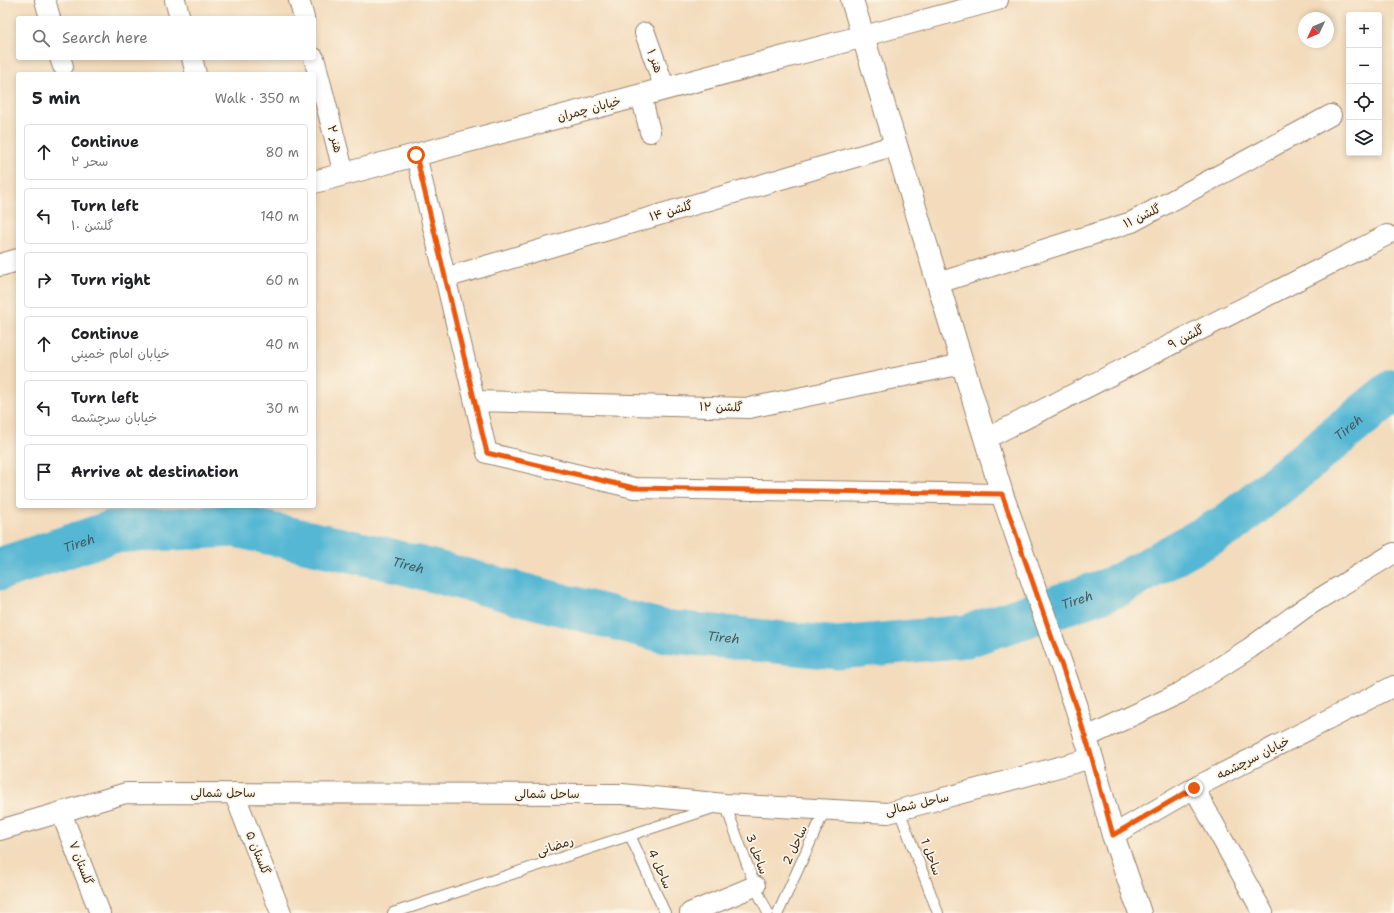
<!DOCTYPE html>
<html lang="en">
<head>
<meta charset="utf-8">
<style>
  :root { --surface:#fff; --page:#f6f6f6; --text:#202124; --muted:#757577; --line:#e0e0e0 }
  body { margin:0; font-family:"Shantell Sans","Playpen Sans Arabic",sans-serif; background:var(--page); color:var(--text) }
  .controls { position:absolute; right:12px; top:12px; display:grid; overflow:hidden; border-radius:4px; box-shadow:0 2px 6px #0003 }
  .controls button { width:36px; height:36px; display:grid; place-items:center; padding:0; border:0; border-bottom:1px solid var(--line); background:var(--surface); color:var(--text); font:20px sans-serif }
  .compass { position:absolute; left:1298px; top:12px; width:36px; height:36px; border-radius:50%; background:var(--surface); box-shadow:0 2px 6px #0003; rotate:226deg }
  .stop { position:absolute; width:12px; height:12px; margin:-9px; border:3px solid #ea580c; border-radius:50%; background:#fff }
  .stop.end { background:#ea580c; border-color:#fff; box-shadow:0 1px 4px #0008 }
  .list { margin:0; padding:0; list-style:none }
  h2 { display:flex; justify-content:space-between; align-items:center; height:52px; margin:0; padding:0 16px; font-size:17px }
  h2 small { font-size:13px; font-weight:400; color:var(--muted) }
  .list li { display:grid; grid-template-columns:26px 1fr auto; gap:12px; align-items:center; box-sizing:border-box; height:56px; margin:0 8px 8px; padding:0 8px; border:1px solid var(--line); border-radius:4px }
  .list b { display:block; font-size:15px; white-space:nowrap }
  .list p { margin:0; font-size:13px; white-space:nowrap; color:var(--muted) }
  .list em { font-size:13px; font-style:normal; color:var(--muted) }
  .icon { flex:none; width:22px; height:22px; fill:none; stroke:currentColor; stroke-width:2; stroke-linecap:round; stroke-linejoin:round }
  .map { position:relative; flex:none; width:1394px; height:913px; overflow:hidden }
  .search { position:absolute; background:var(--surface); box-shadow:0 2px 6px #0003; left:16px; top:16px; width:300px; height:44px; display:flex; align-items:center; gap:10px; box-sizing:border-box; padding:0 14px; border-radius:4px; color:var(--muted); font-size:15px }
  .panel { position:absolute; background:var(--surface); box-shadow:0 2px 6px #0003; left:16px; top:72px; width:300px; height:436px; border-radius:4px }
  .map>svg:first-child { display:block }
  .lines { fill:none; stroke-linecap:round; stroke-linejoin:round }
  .river { stroke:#55b7d4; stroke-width:43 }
  .lane-casing { stroke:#97826d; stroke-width:12 }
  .street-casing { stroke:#97826d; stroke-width:22 }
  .secondary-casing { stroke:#97826d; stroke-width:24 }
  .lane { stroke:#fff; stroke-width:10 }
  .street { stroke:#fff; stroke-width:20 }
  .secondary { stroke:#fff; stroke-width:22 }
  .route { stroke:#ea580c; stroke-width:5 }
  .labels { text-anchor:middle; stroke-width:3.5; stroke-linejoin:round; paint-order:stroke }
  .street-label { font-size:12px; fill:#3b2a1e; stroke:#fcf5e5 }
  .water-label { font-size:13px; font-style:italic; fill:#445b5e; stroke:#fcf5e5 }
</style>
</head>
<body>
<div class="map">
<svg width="1394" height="913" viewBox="0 0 1394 913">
  <rect width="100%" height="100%" fill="#fcf5e5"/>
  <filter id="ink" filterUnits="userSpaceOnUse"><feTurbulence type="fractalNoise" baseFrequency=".025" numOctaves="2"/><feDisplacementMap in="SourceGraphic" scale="8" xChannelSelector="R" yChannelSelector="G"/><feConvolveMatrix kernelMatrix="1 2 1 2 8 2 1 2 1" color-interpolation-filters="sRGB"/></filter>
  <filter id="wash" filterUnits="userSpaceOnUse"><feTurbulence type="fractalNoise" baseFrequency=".012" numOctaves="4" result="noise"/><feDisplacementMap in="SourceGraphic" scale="16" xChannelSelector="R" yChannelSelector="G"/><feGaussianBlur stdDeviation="0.9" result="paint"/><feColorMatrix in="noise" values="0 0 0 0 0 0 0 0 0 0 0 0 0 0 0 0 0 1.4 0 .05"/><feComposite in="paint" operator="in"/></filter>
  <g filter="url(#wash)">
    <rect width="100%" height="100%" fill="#f3dbbc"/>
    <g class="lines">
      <path class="river" id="s1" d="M0,569L111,532L235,526L383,558L662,631L838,648L967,636L1115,587L1229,524L1394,390"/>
    </g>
  </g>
  <g filter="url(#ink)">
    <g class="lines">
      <defs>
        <path id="lane" d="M899,810L938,913
          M630,835L665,913
          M393,913L725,804L755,886L768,913
          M778,913L825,810"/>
        <path id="street" d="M45,0L50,18
          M175,0L180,18
          M299,0L304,18
          M645,33L665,89
          M864,36L998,0
          M60,58L63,66
          M192,58L196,74
          M314,58L344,174
          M641,95L650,132
          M416,155L487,453L634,488L1002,494
          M445,278L896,145
          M938,283L1132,222L1331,115
          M475,401L749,408L963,364
          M985,439L1387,235
          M1085,738L1180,693L1250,648L1306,607L1394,553
          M1194,788L1263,913
          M234,793L281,913
          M61,812L100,913
          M0,830L126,793L622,794L725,804L888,813L1092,758
          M1113,835L1194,788L1394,686
          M690,913L755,886"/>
        <path id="secondary" d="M852,0L1002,494L1076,707L1092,758L1113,835L1140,913
          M314,182L864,36
          M0,265L18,260"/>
      </defs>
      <use href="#lane" class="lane-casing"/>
      <use href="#street" class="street-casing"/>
      <use href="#secondary" class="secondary-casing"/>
      <use href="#lane" class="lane"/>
      <use href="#street" class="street"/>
      <use href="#secondary" class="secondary"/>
    </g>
  </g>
  <g class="lines" filter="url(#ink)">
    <path class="route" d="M416,155L487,453L634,488L1002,494L1076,707L1092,758L1113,835L1194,788"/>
  </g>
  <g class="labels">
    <g class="street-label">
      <text transform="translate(655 61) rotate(70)" y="4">هنر ۱</text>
      <text transform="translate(589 109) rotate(-15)" y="4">خیابان چمران</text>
      <text transform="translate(335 139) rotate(75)" y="4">هنر ۲</text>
      <text transform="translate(671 211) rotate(-16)" y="4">گلشن ۱۴</text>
      <text transform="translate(1142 216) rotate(-25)" y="4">گلشن ۱۱</text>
      <text transform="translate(1186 337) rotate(-27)" y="4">گلشن ۹</text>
      <text transform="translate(721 407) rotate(1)" y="4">گلشن ۱۲</text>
      <text transform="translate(1253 758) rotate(-27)" y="4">خیابان سرچشمه</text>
      <text x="223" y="797">ساحل شمالی</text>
      <text x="547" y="798">ساحل شمالی</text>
      <text transform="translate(917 804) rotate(-13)" y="4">ساحل شمالی</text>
      <text transform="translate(795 845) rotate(-65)" y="4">ساحل 2</text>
      <text transform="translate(555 846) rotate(-18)" y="4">رمضانی</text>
      <text transform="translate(258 853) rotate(68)" y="4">گلستان ۵</text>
      <text transform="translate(757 854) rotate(70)" y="4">ساحل 3</text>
      <text transform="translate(931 857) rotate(69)" y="4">ساحل 1</text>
      <text transform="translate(81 863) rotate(69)" y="4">گلستان ۷</text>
      <text transform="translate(660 869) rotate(66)" y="4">ساحل 4</text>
    </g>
    <g class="water-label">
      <text dy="5" stroke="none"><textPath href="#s1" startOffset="1427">Tireh</textPath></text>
      <text dy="5" stroke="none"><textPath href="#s1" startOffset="83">Tireh</textPath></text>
      <text dy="5" stroke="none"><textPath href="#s1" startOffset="419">Tireh</textPath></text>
      <text dy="5" stroke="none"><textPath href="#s1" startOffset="1103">Tireh</textPath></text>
      <text dy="5" stroke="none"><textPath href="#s1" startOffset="743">Tireh</textPath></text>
    </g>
  </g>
</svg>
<div class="controls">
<button>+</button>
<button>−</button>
<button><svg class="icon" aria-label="locate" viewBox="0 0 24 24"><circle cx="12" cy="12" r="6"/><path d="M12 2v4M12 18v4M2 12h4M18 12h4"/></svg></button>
<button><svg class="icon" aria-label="layers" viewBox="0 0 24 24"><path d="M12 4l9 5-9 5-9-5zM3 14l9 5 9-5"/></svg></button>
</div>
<svg class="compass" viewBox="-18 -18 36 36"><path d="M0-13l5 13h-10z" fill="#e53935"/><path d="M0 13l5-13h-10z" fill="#757577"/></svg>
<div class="stop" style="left:416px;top:155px"></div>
<div class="stop end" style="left:1194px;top:788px"></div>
<div class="search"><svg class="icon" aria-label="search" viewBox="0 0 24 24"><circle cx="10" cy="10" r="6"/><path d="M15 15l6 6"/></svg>Search here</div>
<section class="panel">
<h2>5 min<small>Walk · 350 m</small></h2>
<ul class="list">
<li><svg class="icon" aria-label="ahead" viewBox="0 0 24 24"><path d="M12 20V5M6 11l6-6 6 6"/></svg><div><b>Continue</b><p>سحر ۲</p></div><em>80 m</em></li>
<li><svg class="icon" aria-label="left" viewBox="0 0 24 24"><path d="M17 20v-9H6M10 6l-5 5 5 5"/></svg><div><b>Turn left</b><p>گلشن ۱۰</p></div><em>140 m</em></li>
<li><svg class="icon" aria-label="right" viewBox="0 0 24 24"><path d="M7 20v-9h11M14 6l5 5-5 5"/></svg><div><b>Turn right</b></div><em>60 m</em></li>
<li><svg class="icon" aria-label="ahead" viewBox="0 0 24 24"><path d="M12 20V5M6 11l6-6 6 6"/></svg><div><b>Continue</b><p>خیابان امام خمینی</p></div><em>40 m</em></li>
<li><svg class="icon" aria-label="left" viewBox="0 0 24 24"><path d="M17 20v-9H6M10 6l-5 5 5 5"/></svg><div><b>Turn left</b><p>خیابان سرچشمه</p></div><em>30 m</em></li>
<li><svg class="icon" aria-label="arrive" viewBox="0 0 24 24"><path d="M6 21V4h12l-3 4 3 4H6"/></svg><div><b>Arrive at destination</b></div></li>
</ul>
</section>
</div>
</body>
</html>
